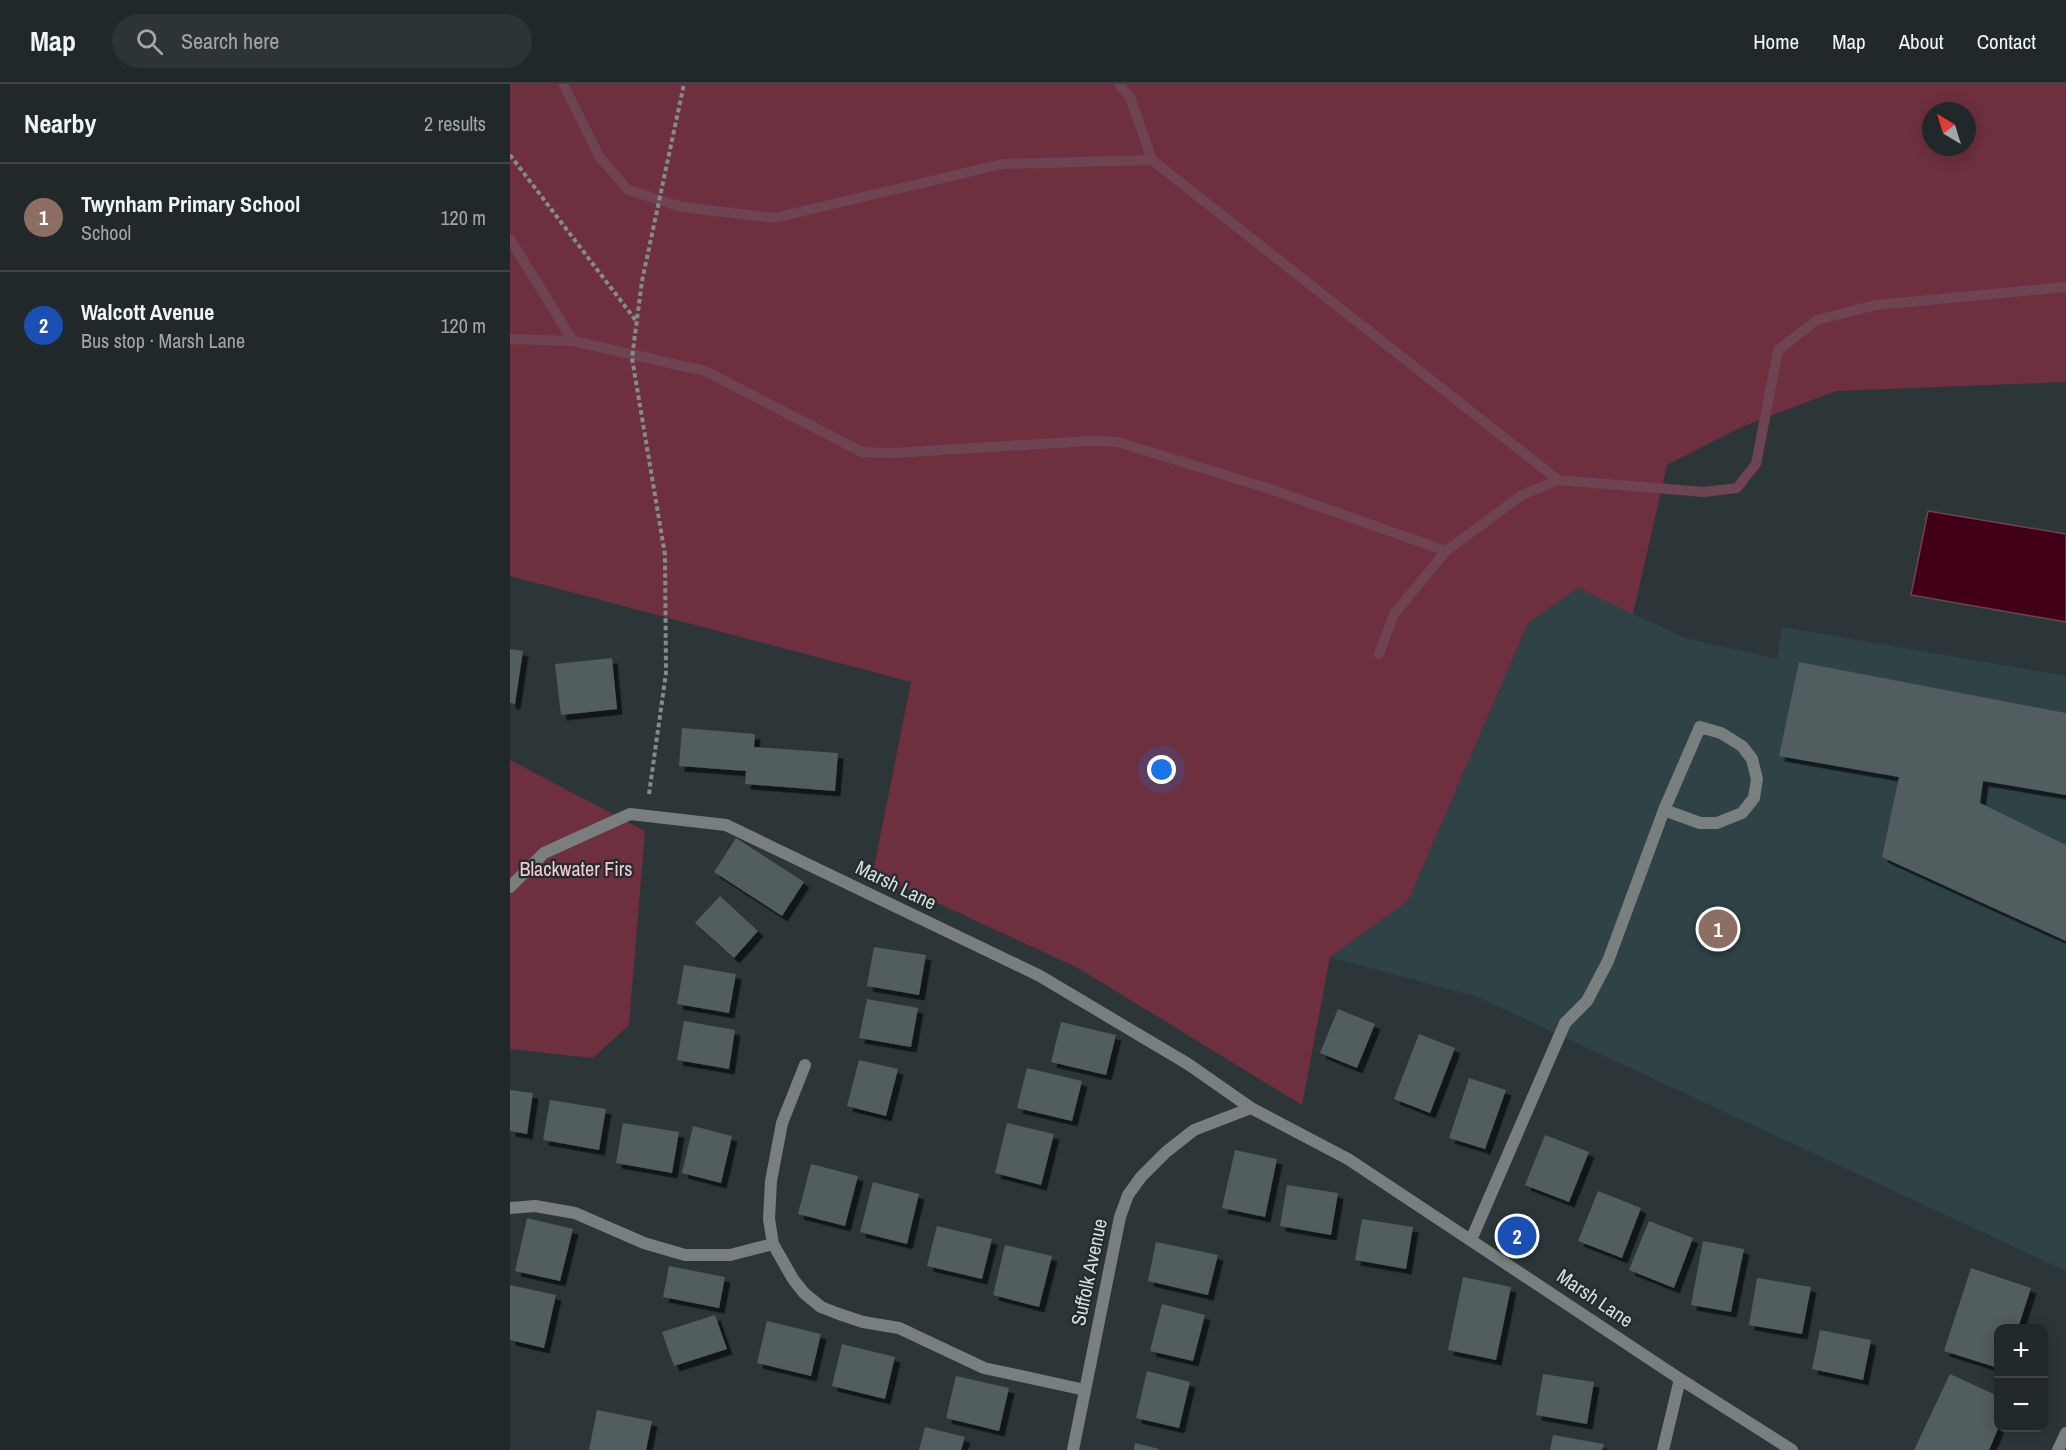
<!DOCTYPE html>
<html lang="en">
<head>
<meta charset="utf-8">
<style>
  :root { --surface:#21282a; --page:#2d3436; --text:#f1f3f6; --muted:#a2a6a8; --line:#3e4447; --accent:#f39aaa }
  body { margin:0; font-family:"Archivo Narrow",sans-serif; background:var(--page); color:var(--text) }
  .controls { position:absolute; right:18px; bottom:18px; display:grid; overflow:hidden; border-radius:12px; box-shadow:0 3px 15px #0003 }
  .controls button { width:54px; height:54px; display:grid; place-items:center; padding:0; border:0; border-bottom:2px solid var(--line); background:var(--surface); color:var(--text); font:30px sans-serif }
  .compass { position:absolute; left:1412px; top:18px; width:54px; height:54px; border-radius:50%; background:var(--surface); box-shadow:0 3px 15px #0003; rotate:322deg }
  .you { position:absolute; left:652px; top:686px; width:21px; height:21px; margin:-15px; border:4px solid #fff; border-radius:50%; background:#1a73e8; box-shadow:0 0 0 9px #1a73e833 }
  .badge { display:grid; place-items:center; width:39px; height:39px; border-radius:50%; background:var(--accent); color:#fff; font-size:20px; font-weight:700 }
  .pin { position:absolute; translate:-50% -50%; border:3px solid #fff; box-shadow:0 2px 6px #0006 }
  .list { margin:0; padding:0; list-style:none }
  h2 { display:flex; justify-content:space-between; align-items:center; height:78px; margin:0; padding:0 24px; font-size:26px }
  h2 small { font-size:20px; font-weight:400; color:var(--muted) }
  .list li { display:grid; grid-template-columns:39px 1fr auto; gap:18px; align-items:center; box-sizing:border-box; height:108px; padding:0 24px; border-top:2px solid var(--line) }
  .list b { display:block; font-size:22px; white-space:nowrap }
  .list p { margin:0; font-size:20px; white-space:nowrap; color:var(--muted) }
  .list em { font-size:20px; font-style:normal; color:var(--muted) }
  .icon { flex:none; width:33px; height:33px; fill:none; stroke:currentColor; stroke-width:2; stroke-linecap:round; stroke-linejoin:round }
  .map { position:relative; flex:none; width:1556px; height:1366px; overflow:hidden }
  header { display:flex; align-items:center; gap:36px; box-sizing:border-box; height:84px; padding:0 30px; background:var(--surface); border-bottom:2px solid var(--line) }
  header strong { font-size:28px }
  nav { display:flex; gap:33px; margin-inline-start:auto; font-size:21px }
  .search { width:420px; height:54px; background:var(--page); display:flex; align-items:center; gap:15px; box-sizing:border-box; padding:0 21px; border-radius:33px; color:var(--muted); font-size:22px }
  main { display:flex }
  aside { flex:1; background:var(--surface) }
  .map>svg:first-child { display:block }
  .built { fill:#2f4245 }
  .green { fill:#6e303e; fill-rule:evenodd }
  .water { fill:#410016; stroke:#6e4352; stroke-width:1.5 }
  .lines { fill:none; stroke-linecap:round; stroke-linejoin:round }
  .stream { stroke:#6e4352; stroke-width:10 }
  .building { fill:#515d5e; filter:url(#shadow) }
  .path { stroke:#838c8d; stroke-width:4; stroke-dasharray:4.5 3; stroke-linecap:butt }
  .lane { stroke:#797e7f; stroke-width:12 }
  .street { stroke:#797e7f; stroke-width:12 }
  .labels { text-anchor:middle; stroke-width:4.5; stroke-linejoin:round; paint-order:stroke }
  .park-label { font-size:20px; fill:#f7cbd2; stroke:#222c2e }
  .street-label { font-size:20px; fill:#d7dede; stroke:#222c2e }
</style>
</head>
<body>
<header>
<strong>Map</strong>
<div class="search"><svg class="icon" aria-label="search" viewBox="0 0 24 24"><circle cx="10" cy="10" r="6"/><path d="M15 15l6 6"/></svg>Search here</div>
<nav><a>Home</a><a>Map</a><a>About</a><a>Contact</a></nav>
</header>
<main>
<aside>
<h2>Nearby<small>2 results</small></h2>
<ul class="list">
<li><span class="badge" style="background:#8d6e63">1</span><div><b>Twynham Primary School</b><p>School</p></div><em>120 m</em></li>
<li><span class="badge" style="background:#1a4fb4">2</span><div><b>Walcott Avenue</b><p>Bus stop · Marsh Lane</p></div><em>120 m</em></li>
</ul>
</aside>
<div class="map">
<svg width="1556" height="1366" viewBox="0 0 1556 1366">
  <defs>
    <filter id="shadow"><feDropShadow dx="5.5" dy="5.5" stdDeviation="0" flood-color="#0009"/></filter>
  </defs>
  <rect width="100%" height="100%" fill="#2c3638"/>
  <path class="built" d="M1068,504L1175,554L1267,575L1272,543L1556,592V1187L968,913L820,873L898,817L1018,539Z"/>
  <path class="green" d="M0,0H1556V298L1326,307L1229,344L1157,381L1123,530L1068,504L1018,539L898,817L820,873L792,1021L568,884L363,789L401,598L0,492ZM1421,27H1457V63H1421Z
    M0,676L135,747L119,941L83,974L0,965Z"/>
  <path class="water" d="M1418,427L1556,450V538L1401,511Z"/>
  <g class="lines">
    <path class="stream" d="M53,0L89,72L118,106L172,123L264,134L493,80L642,76
      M609,0L620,13L642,76L1048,396
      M0,155L63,257
      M0,255L63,257L195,287L352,368L383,369L579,357L608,358L760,405L936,467
      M869,570L884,530L936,467L1012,411L1048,396L1194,408L1227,404L1246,380L1268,266L1307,236L1366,221L1556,203"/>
  </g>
  <path class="building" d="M0,565L13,567L5,620L0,619Z
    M102,574L107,625L51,631L45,580Z
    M1289,578L1556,629V711L1473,697L1470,719L1556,761V857L1372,773L1389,693L1269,672Z
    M172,644L245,650L244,663L328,669L325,707L235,700L236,687L169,682Z
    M226,754L294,798L272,832L204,788Z
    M210,812L248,847L224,874L185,839Z
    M364,863L416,871L409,911L357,902Z
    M174,881L226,890L219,929L167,920Z
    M357,915L408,924L401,963L349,954Z
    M828,925L865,940L847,984L810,969Z
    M174,937L225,946L219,985L167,976Z
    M551,938L606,951L596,991L541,978Z
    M909,950L945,964L920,1029L884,1015Z
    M349,976L388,985L376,1032L337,1022Z
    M517,984L572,997L562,1037L507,1024Z
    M959,994L996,1006L975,1065L939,1054Z
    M0,1006L23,1009L17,1050L0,1047Z
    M40,1016L96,1025L89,1066L33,1056Z
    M113,1039L169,1048L162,1089L106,1079Z
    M497,1039L544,1050L531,1101L485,1089Z
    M183,1042L222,1052L211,1099L172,1089Z
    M1035,1051L1079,1068L1059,1118L1015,1101Z
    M725,1066L767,1075L755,1133L712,1124Z
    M301,1080L348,1092L335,1142L288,1130Z
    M363,1098L409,1110L397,1160L350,1148Z
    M777,1101L828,1109L821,1151L770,1142Z
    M1088,1107L1131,1124L1112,1174L1068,1157Z
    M17,1134L63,1145L50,1197L5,1187Z
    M852,1135L903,1143L896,1185L845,1176Z
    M1139,1137L1183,1154L1164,1204L1119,1186Z
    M427,1142L482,1155L472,1195L417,1182Z
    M1193,1157L1234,1165L1221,1228L1181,1221Z
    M646,1158L708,1171L698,1211L638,1197Z
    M495,1161L542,1172L529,1223L483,1211Z
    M159,1182L215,1193L209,1224L153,1213Z
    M1461,1184L1521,1204L1508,1244H1488V1284L1434,1267Z
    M953,1193L1001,1203L986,1276L938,1266Z
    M1247,1194L1301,1203L1292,1250L1239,1241Z
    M0,1201L46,1211L34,1264L0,1256Z
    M652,1220L695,1231L683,1277L640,1267Z
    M205,1231L217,1265L164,1282L152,1248Z
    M257,1237L311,1250L301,1292L247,1279Z
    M1310,1246L1361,1256L1353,1296L1302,1285Z
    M332,1260L385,1273L375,1315L322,1302Z
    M637,1287L680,1298L669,1344L626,1334Z
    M1033,1290L1084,1298L1077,1340L1026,1331Z
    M1440,1290L1488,1312V1345L1479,1366H1404Z
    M446,1292L499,1304L489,1347L436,1334Z
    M87,1326L142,1337L136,1366H79Z
    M415,1343L455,1353L451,1366H409Z
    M1043,1351L1094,1360L1092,1366H1040Z
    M625,1359L649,1365V1366H624Z"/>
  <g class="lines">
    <path class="path" d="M0,71L127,238
      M139,710L156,589L155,471L122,274L132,197L174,0"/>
    <path class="lane" d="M961,1156L1055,939L1077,917L1098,877L1154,726L1190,643L1211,649L1232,662L1242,675L1247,695L1244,714L1232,729L1207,739H1190L1154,726
      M1548,1366L1556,1349"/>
    <path class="street" d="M0,803L34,769L120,730L216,741L530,892L678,980L741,1024
      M295,981L272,1039L261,1097L259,1135L263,1160L283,1195L294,1209L311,1223L329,1230L353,1238L389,1244L474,1284L575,1306
      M0,1124L25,1122L65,1129L134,1159L175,1171H220L263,1160
      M563,1366L610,1133L618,1111L631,1093L656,1068L684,1046L741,1024L838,1075L1170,1295L1282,1366
      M1153,1366L1170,1295"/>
  </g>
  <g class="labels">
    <g class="park-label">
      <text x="66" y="792">Blackwater Firs</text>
    </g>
    <g class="street-label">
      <text transform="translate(386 801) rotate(26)" y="7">Marsh Lane</text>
      <text transform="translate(579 1188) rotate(-78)" y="7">Suffolk Avenue</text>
      <text transform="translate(1085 1214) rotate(34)" y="7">Marsh Lane</text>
    </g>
  </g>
</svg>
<div class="controls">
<button>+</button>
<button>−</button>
</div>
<svg class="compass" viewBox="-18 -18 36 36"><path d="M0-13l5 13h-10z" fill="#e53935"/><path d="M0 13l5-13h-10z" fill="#a2a6a8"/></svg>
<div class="you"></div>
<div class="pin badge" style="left:1208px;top:845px;background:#8d6e63">1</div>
<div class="pin badge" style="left:1007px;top:1152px;background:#1a4fb4">2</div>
</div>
</main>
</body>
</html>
